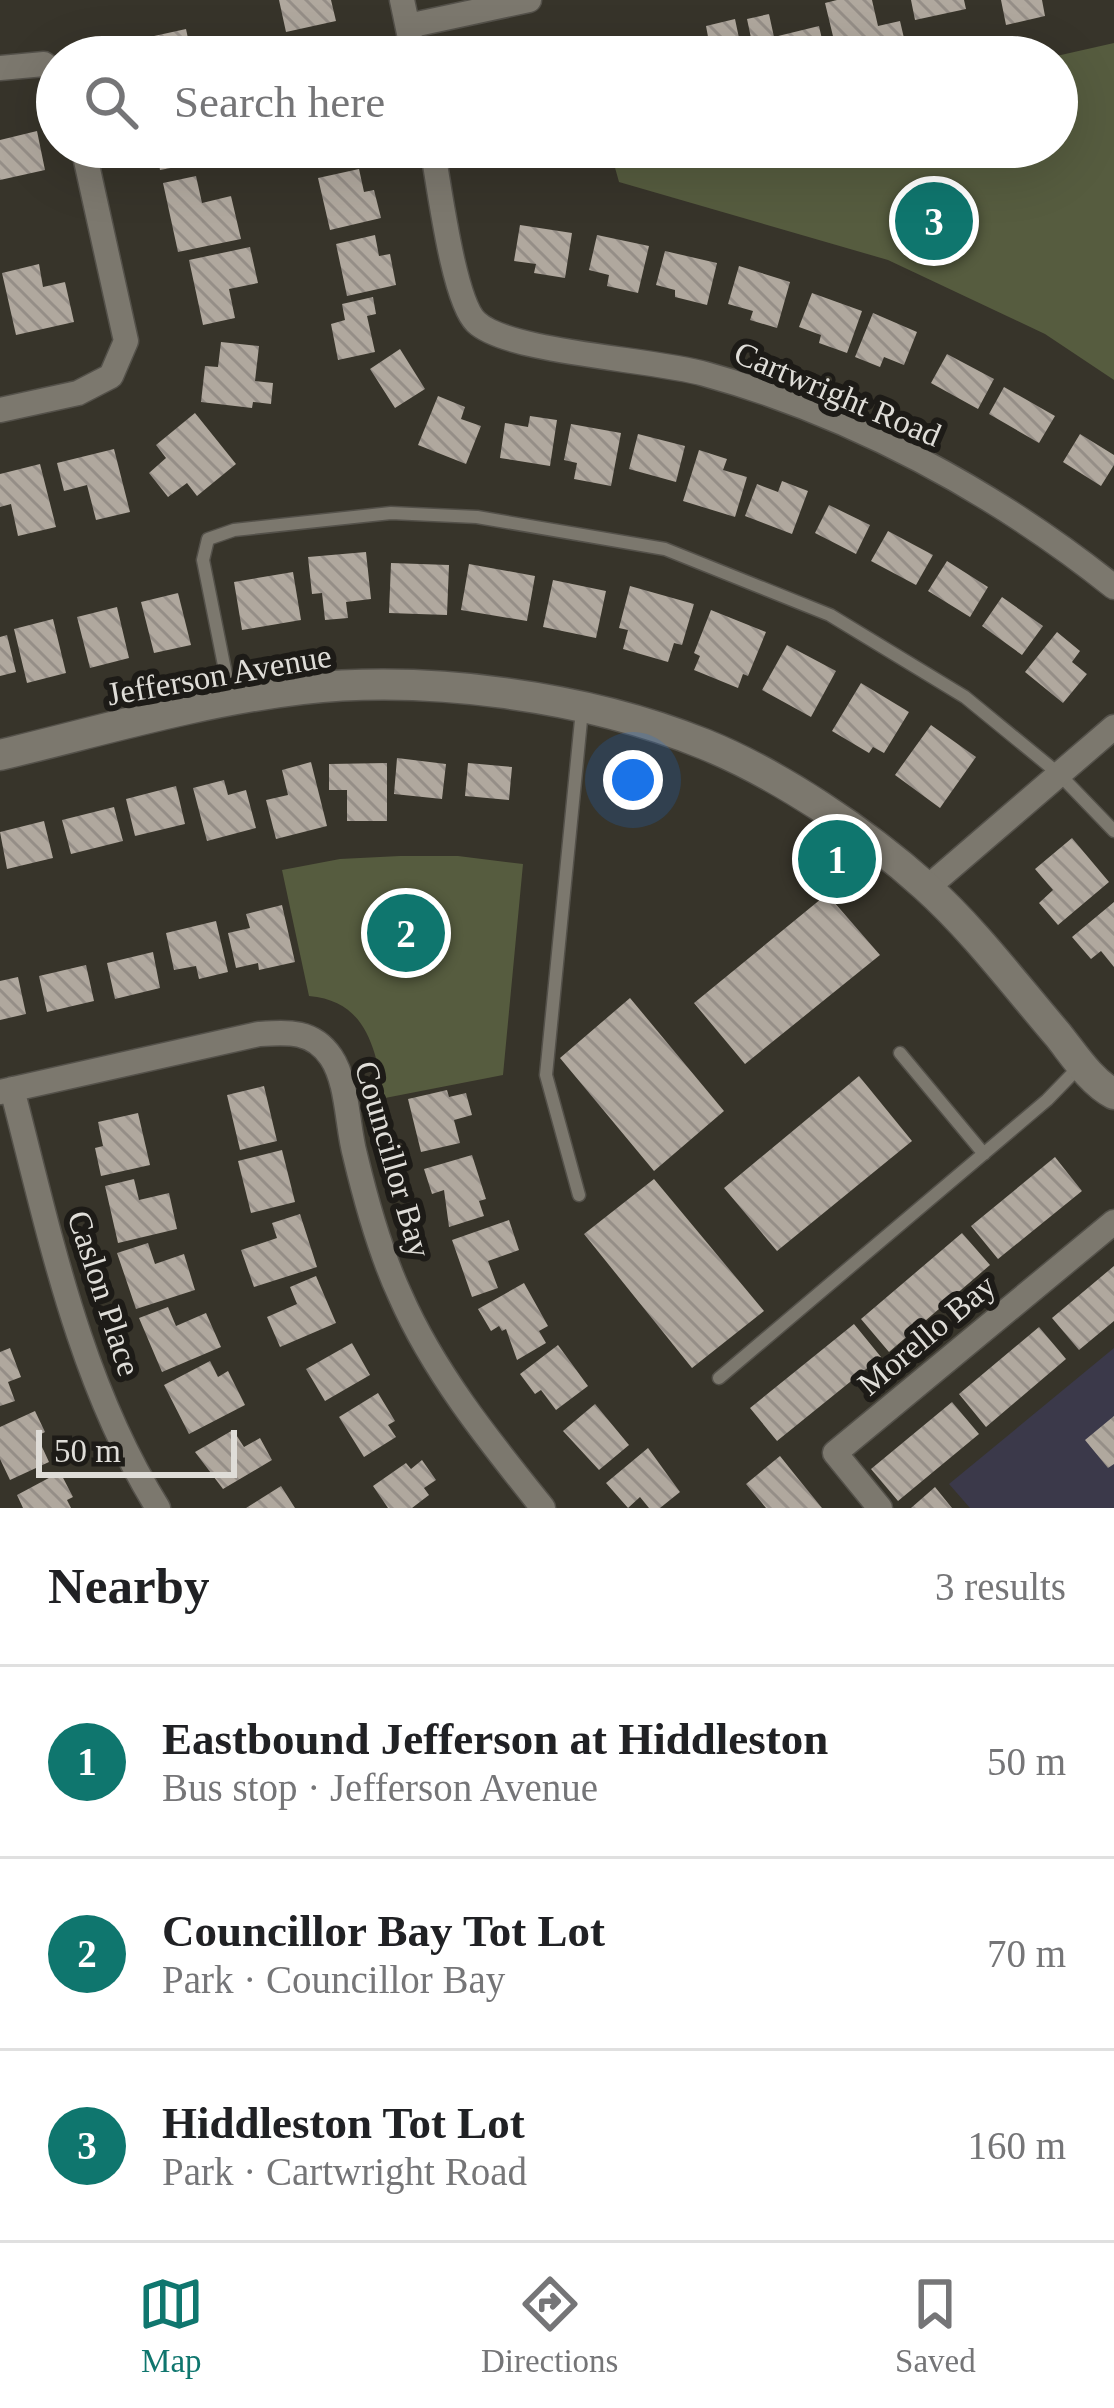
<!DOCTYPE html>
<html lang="en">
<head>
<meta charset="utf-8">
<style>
  :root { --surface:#fff; --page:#f2f2f2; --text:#202124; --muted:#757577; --line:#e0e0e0; --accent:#0f766e }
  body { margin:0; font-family:Georgia,serif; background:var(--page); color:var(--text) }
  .scale { position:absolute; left:36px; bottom:30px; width:201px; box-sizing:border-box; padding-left:12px; border:6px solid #dfddd8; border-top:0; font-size:33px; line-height:42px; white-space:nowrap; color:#dfddd8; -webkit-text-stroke:9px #1d1b17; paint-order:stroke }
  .you { position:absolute; left:633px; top:780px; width:42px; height:42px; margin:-30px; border:9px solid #fff; border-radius:50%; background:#1a73e8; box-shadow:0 0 0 18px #1a73e833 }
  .badge { display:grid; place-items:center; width:78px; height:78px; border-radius:50%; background:var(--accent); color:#fff; font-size:39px; font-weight:700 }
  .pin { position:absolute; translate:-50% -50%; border:6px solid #fff; box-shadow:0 3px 12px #0006 }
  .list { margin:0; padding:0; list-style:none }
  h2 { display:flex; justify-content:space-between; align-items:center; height:156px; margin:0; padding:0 48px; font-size:51px }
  h2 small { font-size:39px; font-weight:400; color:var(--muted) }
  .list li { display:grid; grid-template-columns:78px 1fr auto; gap:36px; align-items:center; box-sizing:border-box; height:192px; padding:0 48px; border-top:3px solid var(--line) }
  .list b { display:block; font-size:45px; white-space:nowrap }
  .list p { margin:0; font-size:39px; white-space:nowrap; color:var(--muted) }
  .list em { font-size:39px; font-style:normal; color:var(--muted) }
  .icon { flex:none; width:66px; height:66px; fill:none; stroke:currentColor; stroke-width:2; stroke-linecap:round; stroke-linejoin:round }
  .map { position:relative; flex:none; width:1114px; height:1508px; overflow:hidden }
  .search { position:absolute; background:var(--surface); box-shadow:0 12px 48px #0002; left:36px; right:36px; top:36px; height:132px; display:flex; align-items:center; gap:30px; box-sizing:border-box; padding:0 42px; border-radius:66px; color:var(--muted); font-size:45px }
  .sheet { height:732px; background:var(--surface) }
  nav { display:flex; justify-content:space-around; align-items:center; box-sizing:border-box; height:168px; border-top:3px solid var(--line); background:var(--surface); font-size:33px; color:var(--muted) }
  nav a { display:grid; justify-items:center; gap:6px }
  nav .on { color:var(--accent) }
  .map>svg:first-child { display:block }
  .commercial { fill:#3b394a }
  .green { fill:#565c3f }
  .building { fill:url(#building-back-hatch) }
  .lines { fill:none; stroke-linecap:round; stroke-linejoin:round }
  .service-casing { stroke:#54514a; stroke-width:15 }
  .minor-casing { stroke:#54514a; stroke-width:27 }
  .tertiary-casing { stroke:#54514a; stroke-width:33 }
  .service { stroke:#7c786e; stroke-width:12 }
  .minor { stroke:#7c786e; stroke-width:24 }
  .tertiary { stroke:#7c786e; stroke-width:30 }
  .labels { text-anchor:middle; stroke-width:12; stroke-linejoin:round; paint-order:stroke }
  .street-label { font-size:33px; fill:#dfddd8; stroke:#1d1b17 }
</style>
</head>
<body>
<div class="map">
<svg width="1114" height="1508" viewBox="0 0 1114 1508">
  <defs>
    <pattern id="building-back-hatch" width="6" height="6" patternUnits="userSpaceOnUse" patternTransform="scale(3)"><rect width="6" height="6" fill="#b0a89e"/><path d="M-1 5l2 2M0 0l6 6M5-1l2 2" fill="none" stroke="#958e87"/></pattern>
  </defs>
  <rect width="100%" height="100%" fill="#37342a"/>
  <path class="commercial" d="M1114,1348V1508H970L949,1484Z"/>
  <path class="green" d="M1114,43V380L1045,334L888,260L619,182L612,157L649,147H1057V57H1052Z
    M400,856H458L523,864L503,1075L385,1098C375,1050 368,1001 309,996L282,870L340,859Z"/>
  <path class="building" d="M279,0H331L336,21L286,32Z
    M837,0H872L878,26L900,21L907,51L876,57L875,50L838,57L825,3Z
    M911,0H964L966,9L915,20Z
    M1001,0H1042L1045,16L1006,25Z
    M769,14L774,37L819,26L826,57H755L747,19Z
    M735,19L743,57H678L677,49L709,42L706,26Z
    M186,29L192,57H149L145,38Z
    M340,37L344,57H298L296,46Z
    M650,40L654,57H624L621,47Z
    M37,131L45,170L0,180V140Z
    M156,147H188L192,164L160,170Z
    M313,147H364L366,154L317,165Z
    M359,169L364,192L374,190L381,218L330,230L318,178Z
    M196,176L202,203L231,196L241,239L178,252L163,183Z
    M520,225L572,233L565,278L534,273L536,264L514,261Z
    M375,235L379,256L390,254L396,285L347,296L336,244Z
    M597,235L649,246L638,293L607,286L609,275L589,270Z
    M250,247L258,283L229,289L235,318L203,325L189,260Z
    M665,251L717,263L707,305L675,297V290L656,285Z
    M39,264L43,287L65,282L74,322L16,335L2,273Z
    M739,266L790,282L777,328L750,320L753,311L728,304Z
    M812,293L862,311L847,353L819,343L821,335L799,327Z
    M373,297L376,314L367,316L375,352L338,360L331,324L345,320L342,304Z
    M873,313L917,332L904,365L884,357L880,367L855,357Z
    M221,342L259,346L255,381L273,383L271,404L253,402L252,408L201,402L205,366L218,367Z
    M400,349L425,389L395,408L370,369Z
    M947,354L994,379L978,409L931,383Z
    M1004,387L1055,416L1039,443L989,414Z
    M438,396L465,407L461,419L481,426L466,464L418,445Z
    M195,413L236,464L197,496L187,483L168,497L149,473L166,458L156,445Z
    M530,416L557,420L550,466L500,458L505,423L528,427Z
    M571,424L621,433L611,486L574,479L577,463L564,460Z
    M638,434L685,446L676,482L629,469Z
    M1080,434L1114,455V465L1101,486L1063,462Z
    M114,449L130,512L96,520L87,485L64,491L57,463Z
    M699,450L727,459L723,470L747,477L735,517L683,501Z
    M40,464L56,527L18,536L11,504L0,507V474Z
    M782,481L808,491L792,534L745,516L757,484L778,492Z
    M829,505L870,525L856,554L815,533Z
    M888,531L933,555L916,585L871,561Z
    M366,552L371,599L346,602L348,618L325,620L322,593L312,594L308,557Z
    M947,561L988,587L970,617L928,591Z
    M391,563L449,565L447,615L389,613Z
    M469,564L535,576L527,621L461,610Z
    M293,572L301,620L242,630L234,582Z
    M553,580L606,591L596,638L543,627Z
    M630,586L694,604L682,645L674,643L668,662L623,649L628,630L619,628Z
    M178,593L191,645L154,653L141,602Z
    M1002,597L1043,626L1022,655L982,626Z
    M117,607L129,658L90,668L77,617Z
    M711,610L766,632L748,676L743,674L738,688L694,670L700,656L694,653Z
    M53,619L66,673L27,683L14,629Z
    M1057,632L1080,651L1072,662L1087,674L1063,703L1025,672Z
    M7,635L16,672L0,676V637Z
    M787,645L836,671L811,717L762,690Z
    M861,683L909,712L884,753L873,747L869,753L832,731Z
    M931,725L976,757L940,808L895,775Z
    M397,758L446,764L442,799L394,794Z
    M311,762L327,826L276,839L266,800L288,795L282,770Z
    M387,763V821H347V790H329V764Z
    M468,763L512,767L509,800L465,796Z
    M224,780L228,795L246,790L256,828L207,841L193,788Z
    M176,786L185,824L135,836L126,799Z
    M114,807L123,841L71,854L62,820Z
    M44,821L53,858L7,869L0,832Z
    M1072,838L1109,882L1058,925L1039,903L1053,890L1035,869Z
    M827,894L880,955L745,1064L694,1003Z
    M1114,902V967L1101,951L1091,959L1072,937Z
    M282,905L295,962L259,970L258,963L236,968L228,933L250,928L246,914Z
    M216,921L228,972L199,979L196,966L174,970L166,933Z
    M153,952L160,988L115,999L107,963Z
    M86,965L94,1001L47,1012L39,976Z
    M18,977L26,1014L0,1020V981Z
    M630,998L724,1111L654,1171L560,1058Z
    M859,1076L912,1141L777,1251L724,1188Z
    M264,1086L277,1141L240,1150L227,1095Z
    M447,1090L449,1097L466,1093L472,1115L454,1120L460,1143L421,1152L408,1099Z
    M138,1113L150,1165L101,1176L95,1148L103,1146L98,1122Z
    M282,1150L295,1202L251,1213L238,1161Z
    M472,1155L486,1199L479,1201L484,1216L449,1227L444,1190L432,1194L424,1169Z
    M1055,1157L1082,1191L998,1259L971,1226Z
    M134,1179L139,1200L169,1193L177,1229L118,1243L105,1186Z
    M654,1179L764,1311L692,1368L584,1234Z
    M300,1214L317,1267L254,1287L241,1250L277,1238L272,1223Z
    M509,1220L519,1250L488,1261L498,1288L472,1297L452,1240Z
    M962,1233L990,1265L889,1352L861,1319Z
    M148,1243L155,1264L184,1254L195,1290L136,1309L117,1253Z
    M1114,1266V1321L1079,1350L1052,1318Z
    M316,1276L336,1323L280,1347L267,1317L297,1304L290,1287Z
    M524,1283L548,1326L539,1331L546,1343L517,1360L506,1329L502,1331L499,1326L491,1331L478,1309Z
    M168,1307L176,1326L206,1313L221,1347L162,1372L139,1318Z
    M854,1324L881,1357L777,1441L750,1408Z
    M1039,1327L1066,1359L986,1427L959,1394Z
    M352,1343L370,1375L325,1401L306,1369Z
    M558,1345L588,1386L556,1410L541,1390L535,1394L520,1374Z
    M10,1348L21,1377L8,1382L15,1401L0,1406V1352Z
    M210,1361L218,1377L228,1371L245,1405L189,1434L164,1385Z
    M378,1393L395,1421L388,1425L396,1437L364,1457L339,1417Z
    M952,1402L979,1434L898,1501L871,1469Z
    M595,1404L629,1445L599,1470L563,1431Z
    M35,1411L45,1432L37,1436L49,1462L10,1480L0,1459V1427Z
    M1114,1416V1464L1108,1468L1085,1440Z
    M233,1430L244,1447L260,1438L272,1460L223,1489L195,1452Z
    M648,1448L680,1492L660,1508H649L640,1497L628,1508L606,1483Z
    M780,1456L796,1476L822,1508H766L746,1484Z
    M422,1460L436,1480L424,1488L429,1495L412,1508H388L373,1486L406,1463L411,1469Z
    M60,1472L73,1497L67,1500L71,1508H23L17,1495Z
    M281,1486L295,1508H246Z
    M935,1487L952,1508H911Z"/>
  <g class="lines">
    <defs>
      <path id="service" d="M231,700L203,560L208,539L234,530L391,513L477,517L665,549L830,615L965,697L1059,774L1114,831
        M900,1053L984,1154
        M579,1195L546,1075L582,710
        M719,1378L1047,1100L1081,1065"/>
      <path id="minor" d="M402,0L414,57
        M408,26L529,0
        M0,68L44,64L57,73
        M432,147C439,183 453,300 476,322C508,353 654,359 705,374C853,415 995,492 1114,587
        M0,410L78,393L111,376L126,341L83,147
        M927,888L1114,727
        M12,1089C49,1231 79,1382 158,1508
        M0,1092L259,1034C288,1032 313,1030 331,1057C348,1082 347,1126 355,1155C366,1201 380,1252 400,1295C434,1373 490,1442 543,1508
        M880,1508L835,1453L1114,1222"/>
      <path id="tertiary" d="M0,755C100,731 200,701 302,689C428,675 586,696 704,744C778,774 865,832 925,886C974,930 1015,985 1058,1035C1074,1055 1091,1082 1114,1094"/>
    </defs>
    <use href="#service" class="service-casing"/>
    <use href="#minor" class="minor-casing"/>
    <use href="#tertiary" class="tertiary-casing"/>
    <use href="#service" class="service"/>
    <use href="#minor" class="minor"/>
    <use href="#tertiary" class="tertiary"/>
  </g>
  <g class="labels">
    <g class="street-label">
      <text transform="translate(838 393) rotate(23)" y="12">Cartwright Road</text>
      <text transform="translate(219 674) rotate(-10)" y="12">Jefferson Avenue</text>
      <text transform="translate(394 1159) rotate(74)" y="12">Councillor Bay</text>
      <text transform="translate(105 1293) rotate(72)" y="12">Caslon Place</text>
      <text transform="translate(926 1334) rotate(-40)" y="12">Morello Bay</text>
    </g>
  </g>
</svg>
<div class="scale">50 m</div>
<div class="you"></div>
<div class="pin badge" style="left:837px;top:859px">1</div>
<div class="pin badge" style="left:406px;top:933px">2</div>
<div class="pin badge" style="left:934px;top:221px">3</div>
<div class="search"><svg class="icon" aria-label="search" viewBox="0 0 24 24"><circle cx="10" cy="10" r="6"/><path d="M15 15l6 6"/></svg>Search here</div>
</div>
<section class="sheet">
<h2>Nearby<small>3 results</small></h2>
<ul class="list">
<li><span class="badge">1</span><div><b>Eastbound Jefferson at Hiddleston</b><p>Bus stop · Jefferson Avenue</p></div><em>50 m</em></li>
<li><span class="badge">2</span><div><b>Councillor Bay Tot Lot</b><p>Park · Councillor Bay</p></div><em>70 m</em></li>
<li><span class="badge">3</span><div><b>Hiddleston Tot Lot</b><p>Park · Cartwright Road</p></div><em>160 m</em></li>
</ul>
</section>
<nav>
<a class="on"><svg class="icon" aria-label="map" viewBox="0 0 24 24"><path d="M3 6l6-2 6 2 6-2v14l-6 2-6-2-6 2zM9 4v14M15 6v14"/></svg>Map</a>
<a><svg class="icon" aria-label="directions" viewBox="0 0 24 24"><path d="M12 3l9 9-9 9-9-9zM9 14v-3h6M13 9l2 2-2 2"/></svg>Directions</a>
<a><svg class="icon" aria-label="saved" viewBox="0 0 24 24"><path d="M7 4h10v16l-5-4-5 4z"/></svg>Saved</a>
</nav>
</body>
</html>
